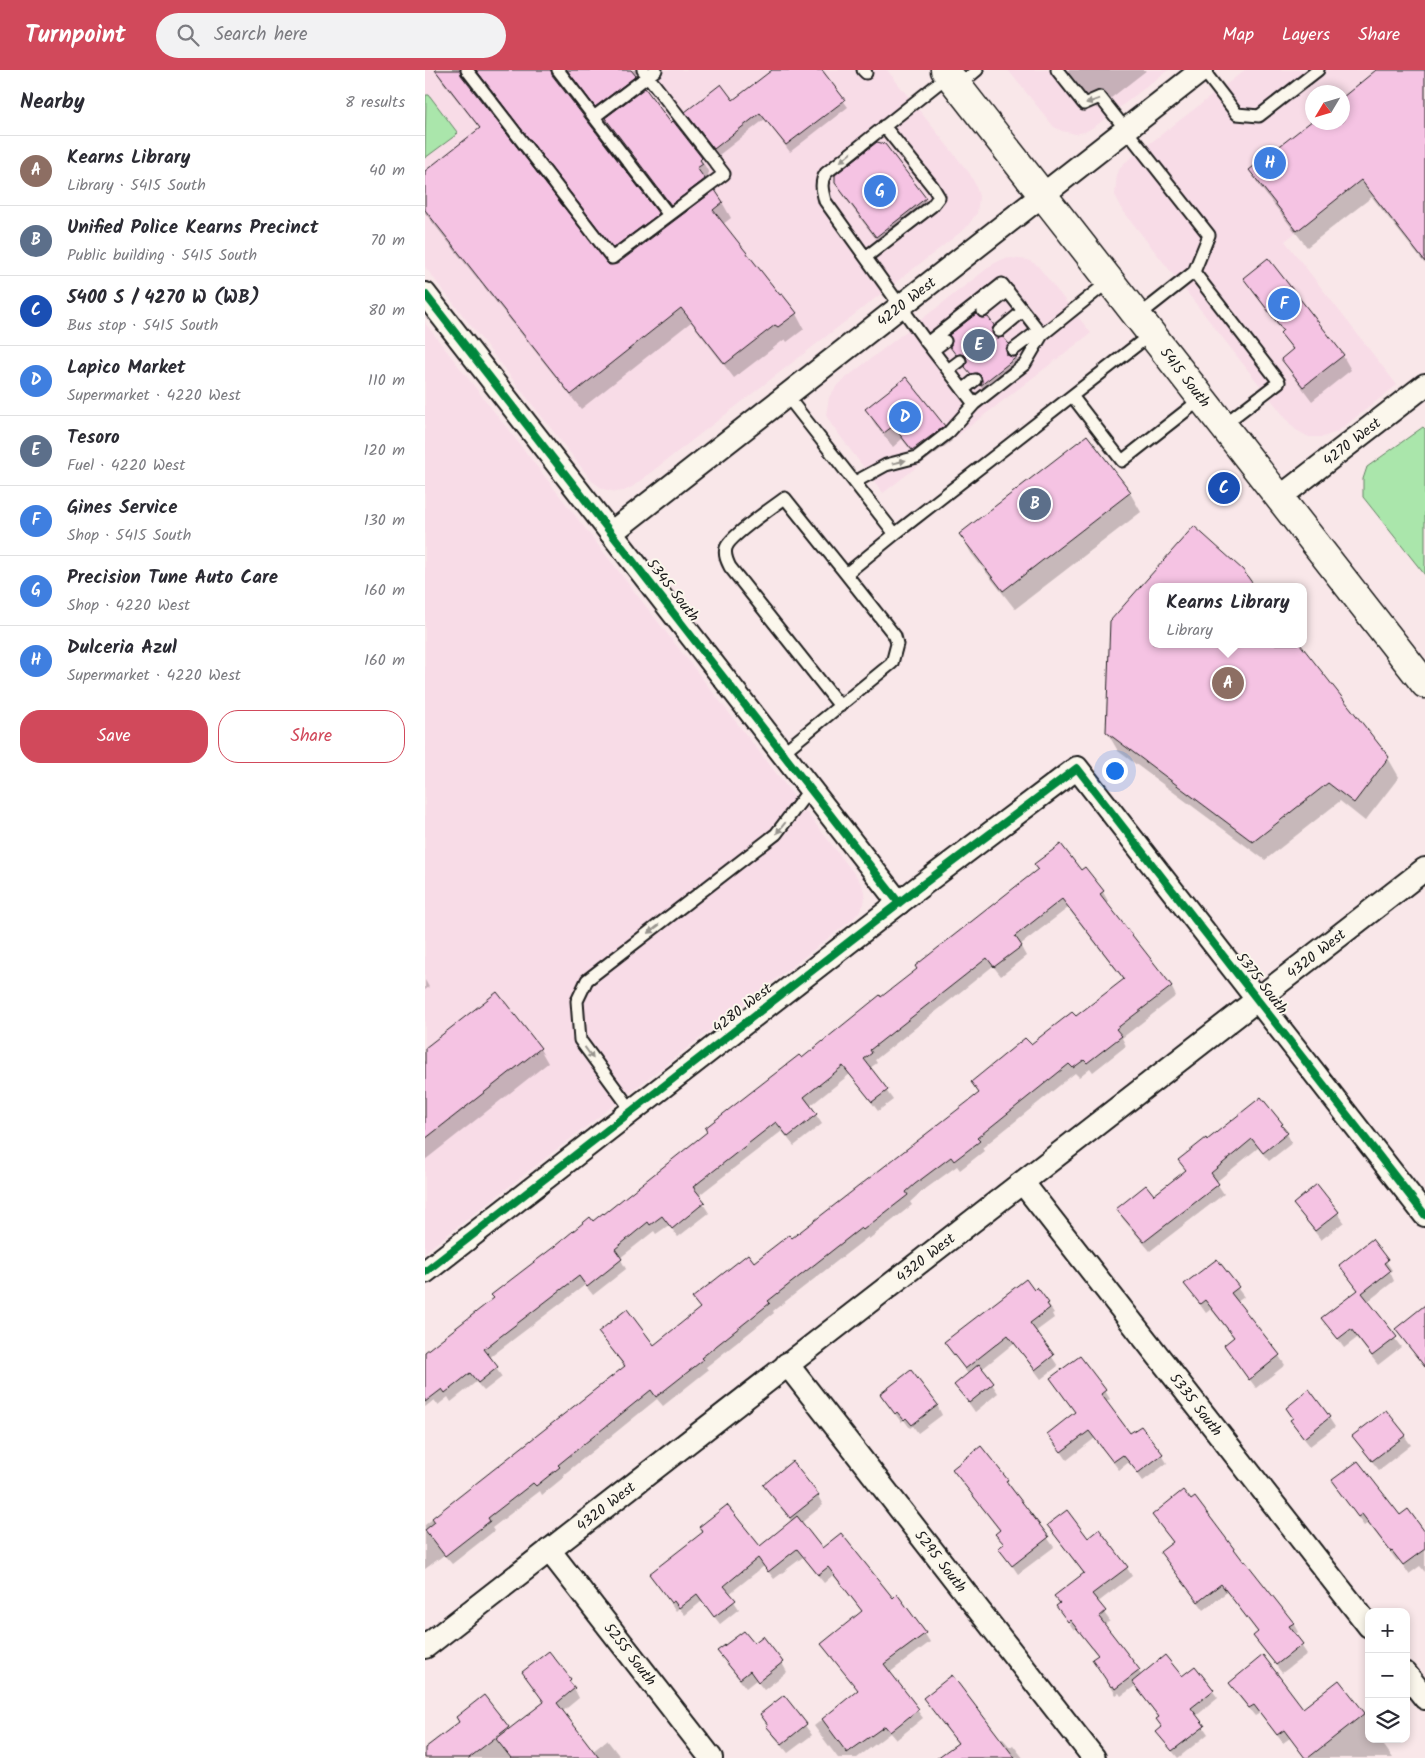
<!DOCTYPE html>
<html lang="en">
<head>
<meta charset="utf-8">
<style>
  :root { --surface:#fff; --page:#f2f2f3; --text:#2b2b33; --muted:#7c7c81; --line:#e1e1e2; --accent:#d1495b }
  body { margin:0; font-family:Kalam,sans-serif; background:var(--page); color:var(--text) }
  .controls { position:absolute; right:15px; bottom:15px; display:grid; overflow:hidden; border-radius:10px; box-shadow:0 2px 8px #0003 }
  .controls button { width:45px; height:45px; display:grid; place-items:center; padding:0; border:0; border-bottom:1px solid var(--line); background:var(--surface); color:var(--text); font:25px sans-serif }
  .compass { position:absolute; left:880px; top:15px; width:45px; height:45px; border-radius:50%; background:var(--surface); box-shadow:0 2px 8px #0003; rotate:232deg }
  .you { position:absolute; left:689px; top:700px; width:18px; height:18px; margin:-12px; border:4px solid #fff; border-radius:50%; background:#1a73e8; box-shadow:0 0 0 8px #1a73e833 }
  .badge { display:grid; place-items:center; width:32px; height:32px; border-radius:50%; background:var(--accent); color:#fff; font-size:16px; font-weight:700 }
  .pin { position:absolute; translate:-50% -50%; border:2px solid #fff; box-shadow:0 1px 5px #0006 }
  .popup { position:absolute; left:724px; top:513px; width:158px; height:65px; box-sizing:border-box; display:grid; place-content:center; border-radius:10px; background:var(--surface); filter:drop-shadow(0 1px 4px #0005); font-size:16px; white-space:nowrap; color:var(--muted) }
  .popup b { font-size:19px; color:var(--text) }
  .popup::after { content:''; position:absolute; left:50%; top:100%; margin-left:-10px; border:10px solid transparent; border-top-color:var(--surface) }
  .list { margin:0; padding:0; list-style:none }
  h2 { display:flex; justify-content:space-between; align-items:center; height:65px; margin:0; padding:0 20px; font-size:21px }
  h2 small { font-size:16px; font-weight:400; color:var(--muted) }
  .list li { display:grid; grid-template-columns:32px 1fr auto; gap:15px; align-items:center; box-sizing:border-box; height:70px; padding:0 20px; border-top:1px solid var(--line) }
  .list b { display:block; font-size:19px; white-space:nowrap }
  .list p { margin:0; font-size:16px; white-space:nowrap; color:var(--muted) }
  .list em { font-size:16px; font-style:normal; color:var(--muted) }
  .actions { display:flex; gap:10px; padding:15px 20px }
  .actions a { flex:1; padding:11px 0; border:1px solid var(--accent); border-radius:20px; text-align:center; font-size:18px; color:var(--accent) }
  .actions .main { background:var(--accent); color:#fff }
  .icon { flex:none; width:28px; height:28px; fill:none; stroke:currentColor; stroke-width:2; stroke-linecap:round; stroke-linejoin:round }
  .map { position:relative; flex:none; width:1000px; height:1688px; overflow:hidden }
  header { display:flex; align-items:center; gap:30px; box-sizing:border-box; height:70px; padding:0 25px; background:var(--accent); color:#fff }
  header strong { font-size:24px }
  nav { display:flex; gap:28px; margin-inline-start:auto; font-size:18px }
  .search { width:350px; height:45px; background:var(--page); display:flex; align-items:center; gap:12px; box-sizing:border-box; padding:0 18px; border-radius:28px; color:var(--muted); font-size:19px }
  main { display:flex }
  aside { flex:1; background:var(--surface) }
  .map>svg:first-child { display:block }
  .built { fill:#f8dce7; fill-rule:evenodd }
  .green { fill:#aae6ab; stroke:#638164 }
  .shadow { fill:#0003; fill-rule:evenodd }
  .building { fill:#f5c3e3; stroke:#1c1c1c }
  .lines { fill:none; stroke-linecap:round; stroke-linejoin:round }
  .lane-casing { stroke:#1c1c1c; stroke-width:15 }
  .street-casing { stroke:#1c1c1c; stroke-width:26 }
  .primary-casing { stroke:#1c1c1c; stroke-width:31 }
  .lane { stroke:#fbf7ec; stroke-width:11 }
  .street { stroke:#fbf7ec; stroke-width:22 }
  .primary { stroke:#fbf7ec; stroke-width:28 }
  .cycleway-casing { stroke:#fbf7ec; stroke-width:11 }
  .cycleway { stroke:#00873e; stroke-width:8 }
  .oneway { fill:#97948e }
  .labels { text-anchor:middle; stroke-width:4; stroke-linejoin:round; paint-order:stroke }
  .street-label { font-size:15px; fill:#1c1c1c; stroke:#fbf7ec }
</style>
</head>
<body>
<header>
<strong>Turnpoint</strong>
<div class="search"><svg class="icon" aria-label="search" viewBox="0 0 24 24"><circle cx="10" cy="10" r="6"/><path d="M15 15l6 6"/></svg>Search here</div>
<nav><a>Map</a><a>Layers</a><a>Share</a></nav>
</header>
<main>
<aside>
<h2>Nearby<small>8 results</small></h2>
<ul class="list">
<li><span class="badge" style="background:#8d6e63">A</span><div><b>Kearns Library</b><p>Library · 5415 South</p></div><em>40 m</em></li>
<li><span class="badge" style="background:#5c6f8a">B</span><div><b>Unified Police Kearns Precinct</b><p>Public building · 5415 South</p></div><em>70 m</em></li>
<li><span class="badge" style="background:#1a4fb4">C</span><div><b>5400 S / 4270 W (WB)</b><p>Bus stop · 5415 South</p></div><em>80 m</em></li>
<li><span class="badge" style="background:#3f7fe0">D</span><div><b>Lapico Market</b><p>Supermarket · 4220 West</p></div><em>110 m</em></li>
<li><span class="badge" style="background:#5c6f8a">E</span><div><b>Tesoro</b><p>Fuel · 4220 West</p></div><em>120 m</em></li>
<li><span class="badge" style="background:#3f7fe0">F</span><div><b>Gines Service</b><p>Shop · 5415 South</p></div><em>130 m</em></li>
<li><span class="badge" style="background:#3f7fe0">G</span><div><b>Precision Tune Auto Care</b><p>Shop · 4220 West</p></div><em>160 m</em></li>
<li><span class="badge" style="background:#3f7fe0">H</span><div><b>Dulceria Azul</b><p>Supermarket · 4220 West</p></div><em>160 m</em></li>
</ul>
<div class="actions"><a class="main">Save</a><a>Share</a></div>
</aside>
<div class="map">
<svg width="1000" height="1688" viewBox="0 0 1000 1688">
  <rect width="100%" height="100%" fill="#f9e7e9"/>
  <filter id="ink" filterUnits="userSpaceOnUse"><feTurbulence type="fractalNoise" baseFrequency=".02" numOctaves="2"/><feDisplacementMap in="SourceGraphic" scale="10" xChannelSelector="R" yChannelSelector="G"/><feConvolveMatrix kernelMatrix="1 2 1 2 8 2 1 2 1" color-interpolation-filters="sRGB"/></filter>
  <g filter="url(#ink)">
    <path class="built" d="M0,0H462L545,104L551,116L554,127L552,143L541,158L207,417L199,421L191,422L178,419L167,411L0,197Z
      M583,0H743L672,55L662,61L651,64L637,61L629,57Z
      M820,0H1000L981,75L860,171L972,315L912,362L898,367H884L871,360L866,355L699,142L690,125L692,103L698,94ZM888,22H918V52H888Z
      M586,188L603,190L612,195L666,263L458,423L406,354L401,345L404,327L413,314L568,194L578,189Z
      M0,253L432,807L437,815L440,825L439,834L434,842L428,849L0,1182Z"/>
    <path class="green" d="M1,25H4L32,62L31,65L0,88Z
      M998,357L1000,359V505L938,427V409L942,397Z"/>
    <path class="shadow" d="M11,0H216L209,6L218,21L276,89L284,103L283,104L285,108L281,112L287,124L297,132L306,148L298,154L354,227L371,244L379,259L362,272L360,269L309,308L266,252L156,339L0,143V102L55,59L17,11ZM54,8L58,11L197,191L192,195L183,196L43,14L47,9ZM141,8L149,10L180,51L182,50L189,63L255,148L241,159L233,144L134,16V13Z
      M349,0H395L423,37L365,82L340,49L294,85L266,49L308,32Z
      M642,0H722L672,39Z
      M953,0H1000V194L947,127L882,177L835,117L825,100L888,52H918V28Z
      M459,75L500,129L508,143L460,181L420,128L411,113Z
      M843,190L918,286L926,300L887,331L866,303L857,289L868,281L856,263L858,262L828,222L819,208Z
      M568,256L571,261L568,267L582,275L585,279L582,286L588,289L592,288L594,291L558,319L556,316L558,312V308L555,307L549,308L544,301V290L538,288L534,289L529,282Z
      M441,339L519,356L527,371L496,394L477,369L468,377L450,354Z
      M662,366L705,423L716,442L590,539L546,483L536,464Z
      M728,517V574L963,688L974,707L940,751L915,731L840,790L693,681L682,662Z
      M656,801L678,822L683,831L681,833L746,916L751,926L697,968L701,976L668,1002L665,998L654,1007L650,1003L557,1078L559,1081L535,1100L532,1096L495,1123L485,1132L487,1135L444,1169L443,1167L348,1241L349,1243L281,1297L283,1300L238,1336L232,1329L138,1405L139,1407L117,1425L115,1421L67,1458L69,1461L27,1494L19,1485L0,1499V1455L200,1298L174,1262L229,1277L276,1239L269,1228L329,1194L367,1170L555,1024L547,1012L650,948L699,910L643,838L595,875L601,886L576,906L568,896L450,990L452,993L445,998L468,1030L453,1041L425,1004L385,1036L397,1054L369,1076L357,1061L273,1126L284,1143L253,1167L244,1155L231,1164L229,1161L195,1188L201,1199L168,1225L160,1215L64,1288L77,1307L59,1321L51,1312L26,1332L23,1327L13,1335L9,1330L0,1337V1284L456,928Z
      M0,910L4,917L0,920Z
      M72,923L115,979L123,993L0,1090V979Z
      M835,1029L857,1055L867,1073L844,1091L833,1078L791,1112L799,1124L725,1181L698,1149L693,1139L729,1127L762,1101L754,1090L782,1071Z
      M869,1134L913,1143L919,1152L896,1170L875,1143Z
      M947,1171L967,1200L965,1202L969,1211L942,1232L976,1277L953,1295L932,1268L919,1278L898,1249L934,1221L916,1195Z
      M792,1190L819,1227L812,1232L854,1286L860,1295L831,1318L806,1284L809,1268L786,1239L781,1243L761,1215Z
      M612,1219L623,1234L629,1243L627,1244L629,1248L610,1262L633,1296L616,1309L589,1273L557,1299L573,1323L550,1342L531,1315L543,1304L521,1273Z
      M1000,1249V1298L972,1259Z
      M626,1309L680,1321L685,1329L681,1332L705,1365L737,1385L742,1393L718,1411L704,1392L694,1400L670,1368L642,1390L624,1364L651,1343Z
      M456,1324L512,1335L517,1345L493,1363L488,1356L485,1358L479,1350L476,1352Z
      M862,1338L904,1348L910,1357L885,1376L872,1360L866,1351L869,1349Z
      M961,1341L986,1375L954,1400L934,1375Z
      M529,1399L582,1411L629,1477L593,1504L575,1478L579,1475L572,1464L575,1461L534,1408Z
      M339,1415L393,1426L398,1435L376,1453L397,1480L468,1529L500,1564L505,1572L464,1603L498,1648L471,1670L465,1663L432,1688H413L389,1656L434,1621L398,1575L438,1542L408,1505L399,1513L378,1487L349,1509L339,1496L304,1524L314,1539L295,1554L277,1531L260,1545L254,1538L251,1541L231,1512L278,1463L275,1458L335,1477L367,1452L345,1424Z
      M913,1420L975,1446L1000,1464V1502L995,1496L984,1504L974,1490L972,1491L943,1453L939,1456Z
      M728,1445L868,1553L873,1562L869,1565L882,1584L857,1603L835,1575L830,1566L834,1564L802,1522L779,1540L737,1483L749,1474Z
      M629,1464L663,1469L702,1498L707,1506L672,1533L685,1551L679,1555L717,1606L757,1608L770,1598L793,1628L771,1646L783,1664L753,1688L737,1669L738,1658L733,1650L734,1648L710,1616L696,1626L694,1623L691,1625L674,1597L673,1586L651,1558L649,1560L633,1537L635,1535L630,1526L659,1504Z
      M329,1575L357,1593L362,1602L339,1620L331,1610L321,1618L299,1590L294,1581Z
      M123,1583L145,1610L154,1628L137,1642L167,1682L182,1670L196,1688H0V1679L35,1652L59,1627L85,1660L120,1633L99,1603Z
      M805,1613L878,1640L939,1644L944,1652L942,1654L944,1669H954L968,1688H880L865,1668L858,1673L835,1643L830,1646L810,1622Z
      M359,1627L387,1665L363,1683L348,1665L336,1645Z
      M499,1628L576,1671L578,1669L585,1677L588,1675L598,1688H514L533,1674Z"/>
    <path class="building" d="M10,0H35L36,5L184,195L192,194L290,120L298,132L288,140L355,225L357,224L372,243L353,257L350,255L300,294L256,238L146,325L0,140V101L55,58Z
      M51,0H126L127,5L234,144L188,178Z
      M142,0H206L211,6L170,37Z
      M347,0H397L420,30L361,75L335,43L289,79L260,42L296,14L308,30Z
      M951,0H1000V192L936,110L872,161L824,100L888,50V52H918V27Z
      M220,18L246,53L248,51L277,88L275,90L278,94L272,98L280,109L246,135L180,48Z
      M452,72L460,74L501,128L451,167L410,113V105Z
      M843,188L919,285L878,317L856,289L868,279L855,263L858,260L818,208Z
      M551,244L556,248L563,247L569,255L567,262L569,266L572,268L578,267L584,274L581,280L582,285L588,287L593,286L555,316L557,312L556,306L552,303L546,304L540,297L542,291L541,286L535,284L531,285L525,277L527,271L524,265Z
      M481,307L520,356L487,380L468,356L459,363L440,339Z
      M662,365L706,422L578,521L534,464Z
      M769,456L818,500L830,517H728V574H875L964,687L929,733L903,713L828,772L681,662L685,551Z
      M636,774L656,800L660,797L679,821L675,824L747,916L691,959L697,966L662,993L659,990L648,998L644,994L552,1068L555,1071L529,1091L526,1087L490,1114L481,1122L483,1125L438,1160L436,1158L343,1231L345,1233L276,1288L278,1290L231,1327L226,1320L133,1395L135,1397L111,1416L108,1413L63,1448L65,1451L20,1486L0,1460L10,1452L7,1448L200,1296L173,1262L202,1239L229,1275L275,1238L267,1228L323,1184L329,1192L364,1165L367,1168L554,1023L546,1012L600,968L606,974L647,942L651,946L699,909L637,829L590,866L597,876L569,897L562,888L445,980L447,983L439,989L463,1020L447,1032L418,996L379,1027L392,1044L363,1067L351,1052L268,1117L280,1132L247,1159L237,1146L225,1155L223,1152L190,1179L197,1189L162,1217L154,1206L59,1279L73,1297L53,1313L45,1303L20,1323L17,1319L0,1332V1282L69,1228L66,1225L130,1176L165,1147L168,1151L178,1143L179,1144L282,1062L280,1058L374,985L377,988L455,925L456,927L492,899L490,896L613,799L609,794Z
      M72,922L116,978L0,1069V978Z
      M836,1027L858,1054L856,1055L863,1063L838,1083L827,1069L786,1103L794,1114L719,1172L691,1139L721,1115L729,1125L761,1100L753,1090L781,1068L782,1070Z
      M892,1114L914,1142L890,1161L868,1134Z
      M947,1169L963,1190L959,1193L965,1201L937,1223L972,1267L947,1286L926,1259L913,1269L896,1248L933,1220L914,1195Z
      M792,1189L814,1217L806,1223L855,1285L824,1310L799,1275L809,1267L780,1230L775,1234L759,1214Z
      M601,1209L609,1220L612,1217L624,1233L622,1234L625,1238L605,1253L629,1285L610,1300L583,1265L540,1299L519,1272Z
      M1000,1235V1297L970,1259Z
      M655,1286L681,1320L676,1324L705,1363L716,1356L738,1384L713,1403L698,1385L688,1392L664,1361L636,1382L622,1364L650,1342L625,1308Z
      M554,1294L569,1313L544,1333L529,1315Z
      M486,1300L513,1335L487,1355L481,1348L479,1350L472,1342L470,1344L455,1324Z
      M884,1319L905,1347L879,1368L865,1350L868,1348L861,1338Z
      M961,1340L981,1365L947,1391L927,1366Z
      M556,1376L583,1410L581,1411L624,1467L587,1496L573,1478L579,1474L570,1464L575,1460L527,1399Z
      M367,1391L394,1425L365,1448L338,1415Z
      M933,1391L975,1445L983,1439L1000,1462V1479L978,1495L967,1481L966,1482L937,1444L933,1447L912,1419L913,1418L907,1410Z
      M758,1420L766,1430L770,1427L819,1492L820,1491L869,1553L864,1556L878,1574L851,1595L828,1566L833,1562L796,1514L773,1532L735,1482L748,1472L727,1445Z
      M302,1435L335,1476L372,1446L397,1478L416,1463L468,1528L472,1524L501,1563L459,1594L494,1639L465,1662L460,1656L422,1683L397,1649L433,1620L396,1574L437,1541L403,1497L393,1505L372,1479L343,1502L333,1488L299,1516L311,1530L289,1547L272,1524L254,1538L249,1531L246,1533L224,1504L278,1462L274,1457Z
      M642,1440L663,1468L674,1459L703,1497L667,1524L681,1541L674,1547L715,1600L690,1619L688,1616L686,1617L667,1589L673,1585L645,1550L643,1552L631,1536L635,1533L629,1526L659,1503L622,1455Z
      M319,1561L329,1573L338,1566L358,1592L333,1612L325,1601L315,1609L292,1581Z
      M124,1581L146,1609L144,1611L150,1618L132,1633L174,1688H86L71,1669L119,1632L97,1602Z
      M740,1585L757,1606L770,1596L789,1620L766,1638L780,1656L747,1681L731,1662L737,1657L731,1649L734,1647L707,1612Z
      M838,1585L878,1638L914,1610L940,1643L883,1688H880L859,1660L852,1665L829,1635L824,1638L804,1613Z
      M527,1605L590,1688H512L533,1673L498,1628Z
      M59,1625L84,1657L44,1688H0V1678L34,1652L31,1647Z
      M359,1625L382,1654L357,1674L341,1656L343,1655L335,1644Z"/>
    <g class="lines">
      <defs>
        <path id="lane" d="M42,0L187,188L299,104L218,0
          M133,0L244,145
          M438,0L441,3
          M632,0L659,34L675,27L784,165L769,202
          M778,0L812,44L834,46L893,0
          M533,16L552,0
          M169,47L231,0
          M441,187L507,136L514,127L508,117L459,56
          M558,241L583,221
          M712,247L769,202L854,312L797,356
          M574,261L598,241
          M617,265L684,211
          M502,273L577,214L617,265L600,294L549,334L502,273L400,131C397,120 395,112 401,103L524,5
          M508,280L520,271
          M588,280L613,261
          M523,300L535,291
          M538,320L550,310
          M362,326L470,464L726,264
          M647,326L697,391L776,329
          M430,412L461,395L492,387L524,362L549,334
          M415,636L305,497C302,491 299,485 301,478C304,467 349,436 360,428L421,504
          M357,683L467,593L472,574L470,566L421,504L470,464
          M207,1041L155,970L152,931L162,910L351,764L385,719"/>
        <g id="street">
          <path d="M0,224L474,833"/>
          <path id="s1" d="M854,428L1000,315"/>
          <path id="s2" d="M186,463L777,0"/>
          <path id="s3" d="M598,1113L944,1556"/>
          <path d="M0,1202L493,818L652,698L1000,1145"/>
          <path id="s4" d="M362,1294L669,1688"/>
          <path id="s5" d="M124,1480L286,1688"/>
          <path id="s6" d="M0,1577L1000,799"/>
          <path d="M981,1604L1000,1628"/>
        </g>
        <g id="primary">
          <path id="s7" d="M520,0L1000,614"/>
        </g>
      </defs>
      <use href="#lane" class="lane-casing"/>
      <use href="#street" class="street-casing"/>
      <use href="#primary" class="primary-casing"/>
      <use href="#lane" class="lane"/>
      <use href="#street" class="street"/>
      <use href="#primary" class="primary"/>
      <defs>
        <path id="cycleway" d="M0,224L474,833
          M0,1202L493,818L652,698L1000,1145"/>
      </defs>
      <use href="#cycleway" class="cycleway-casing"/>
      <use href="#cycleway" class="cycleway"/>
    </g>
    <defs><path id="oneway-solid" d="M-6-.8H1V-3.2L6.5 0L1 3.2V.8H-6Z" transform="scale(1.25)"/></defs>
    <g class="oneway">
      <use href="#oneway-solid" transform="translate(668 31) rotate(161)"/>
      <use href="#oneway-solid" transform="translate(421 87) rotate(141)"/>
      <use href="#oneway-solid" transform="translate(474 392) rotate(-14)"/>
      <use href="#oneway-solid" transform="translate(356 758) rotate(128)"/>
      <use href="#oneway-solid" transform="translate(229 859) rotate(142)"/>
      <use href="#oneway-solid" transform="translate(164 983) rotate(54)"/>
    </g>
  </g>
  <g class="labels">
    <g class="street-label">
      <text dy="5" stroke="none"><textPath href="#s2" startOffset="375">4220 West</textPath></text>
      <text dy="5" stroke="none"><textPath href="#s7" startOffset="390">5415 South</textPath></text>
      <text dy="5" stroke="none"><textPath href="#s1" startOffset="92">4270 West</textPath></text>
      <text transform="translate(248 520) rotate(52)" y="5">5345 South</text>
      <text dy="5" stroke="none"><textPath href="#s6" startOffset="1129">4320 West</textPath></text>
      <text transform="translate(837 913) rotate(52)" y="5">5375 South</text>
      <text transform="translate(317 938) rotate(-38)" y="5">4280 West</text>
      <text dy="5" stroke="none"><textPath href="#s6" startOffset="634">4320 West</textPath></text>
      <text dy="5" stroke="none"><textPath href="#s3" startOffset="281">5335 South</textPath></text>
      <text dy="5" stroke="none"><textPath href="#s6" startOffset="229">4320 West</textPath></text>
      <text dy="5" stroke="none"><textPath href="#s4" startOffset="250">5295 South</textPath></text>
      <text dy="5" stroke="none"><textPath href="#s5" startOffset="132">5255 South</textPath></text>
    </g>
  </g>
</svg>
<div class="controls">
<button>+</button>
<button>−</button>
<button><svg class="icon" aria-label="layers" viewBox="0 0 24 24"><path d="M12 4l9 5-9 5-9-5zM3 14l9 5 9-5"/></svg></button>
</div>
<svg class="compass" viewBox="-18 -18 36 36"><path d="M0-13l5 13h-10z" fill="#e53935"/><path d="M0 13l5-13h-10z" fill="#7c7c81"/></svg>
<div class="you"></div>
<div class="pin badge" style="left:803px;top:613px;background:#8d6e63">A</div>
<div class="popup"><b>Kearns Library</b>Library</div>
<div class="pin badge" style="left:610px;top:434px;background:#5c6f8a">B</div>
<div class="pin badge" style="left:799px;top:418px;background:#1a4fb4">C</div>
<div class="pin badge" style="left:480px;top:347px;background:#3f7fe0">D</div>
<div class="pin badge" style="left:554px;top:275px;background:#5c6f8a">E</div>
<div class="pin badge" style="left:859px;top:234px;background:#3f7fe0">F</div>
<div class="pin badge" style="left:455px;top:121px;background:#3f7fe0">G</div>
<div class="pin badge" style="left:845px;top:93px;background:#3f7fe0">H</div>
</div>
</main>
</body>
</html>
